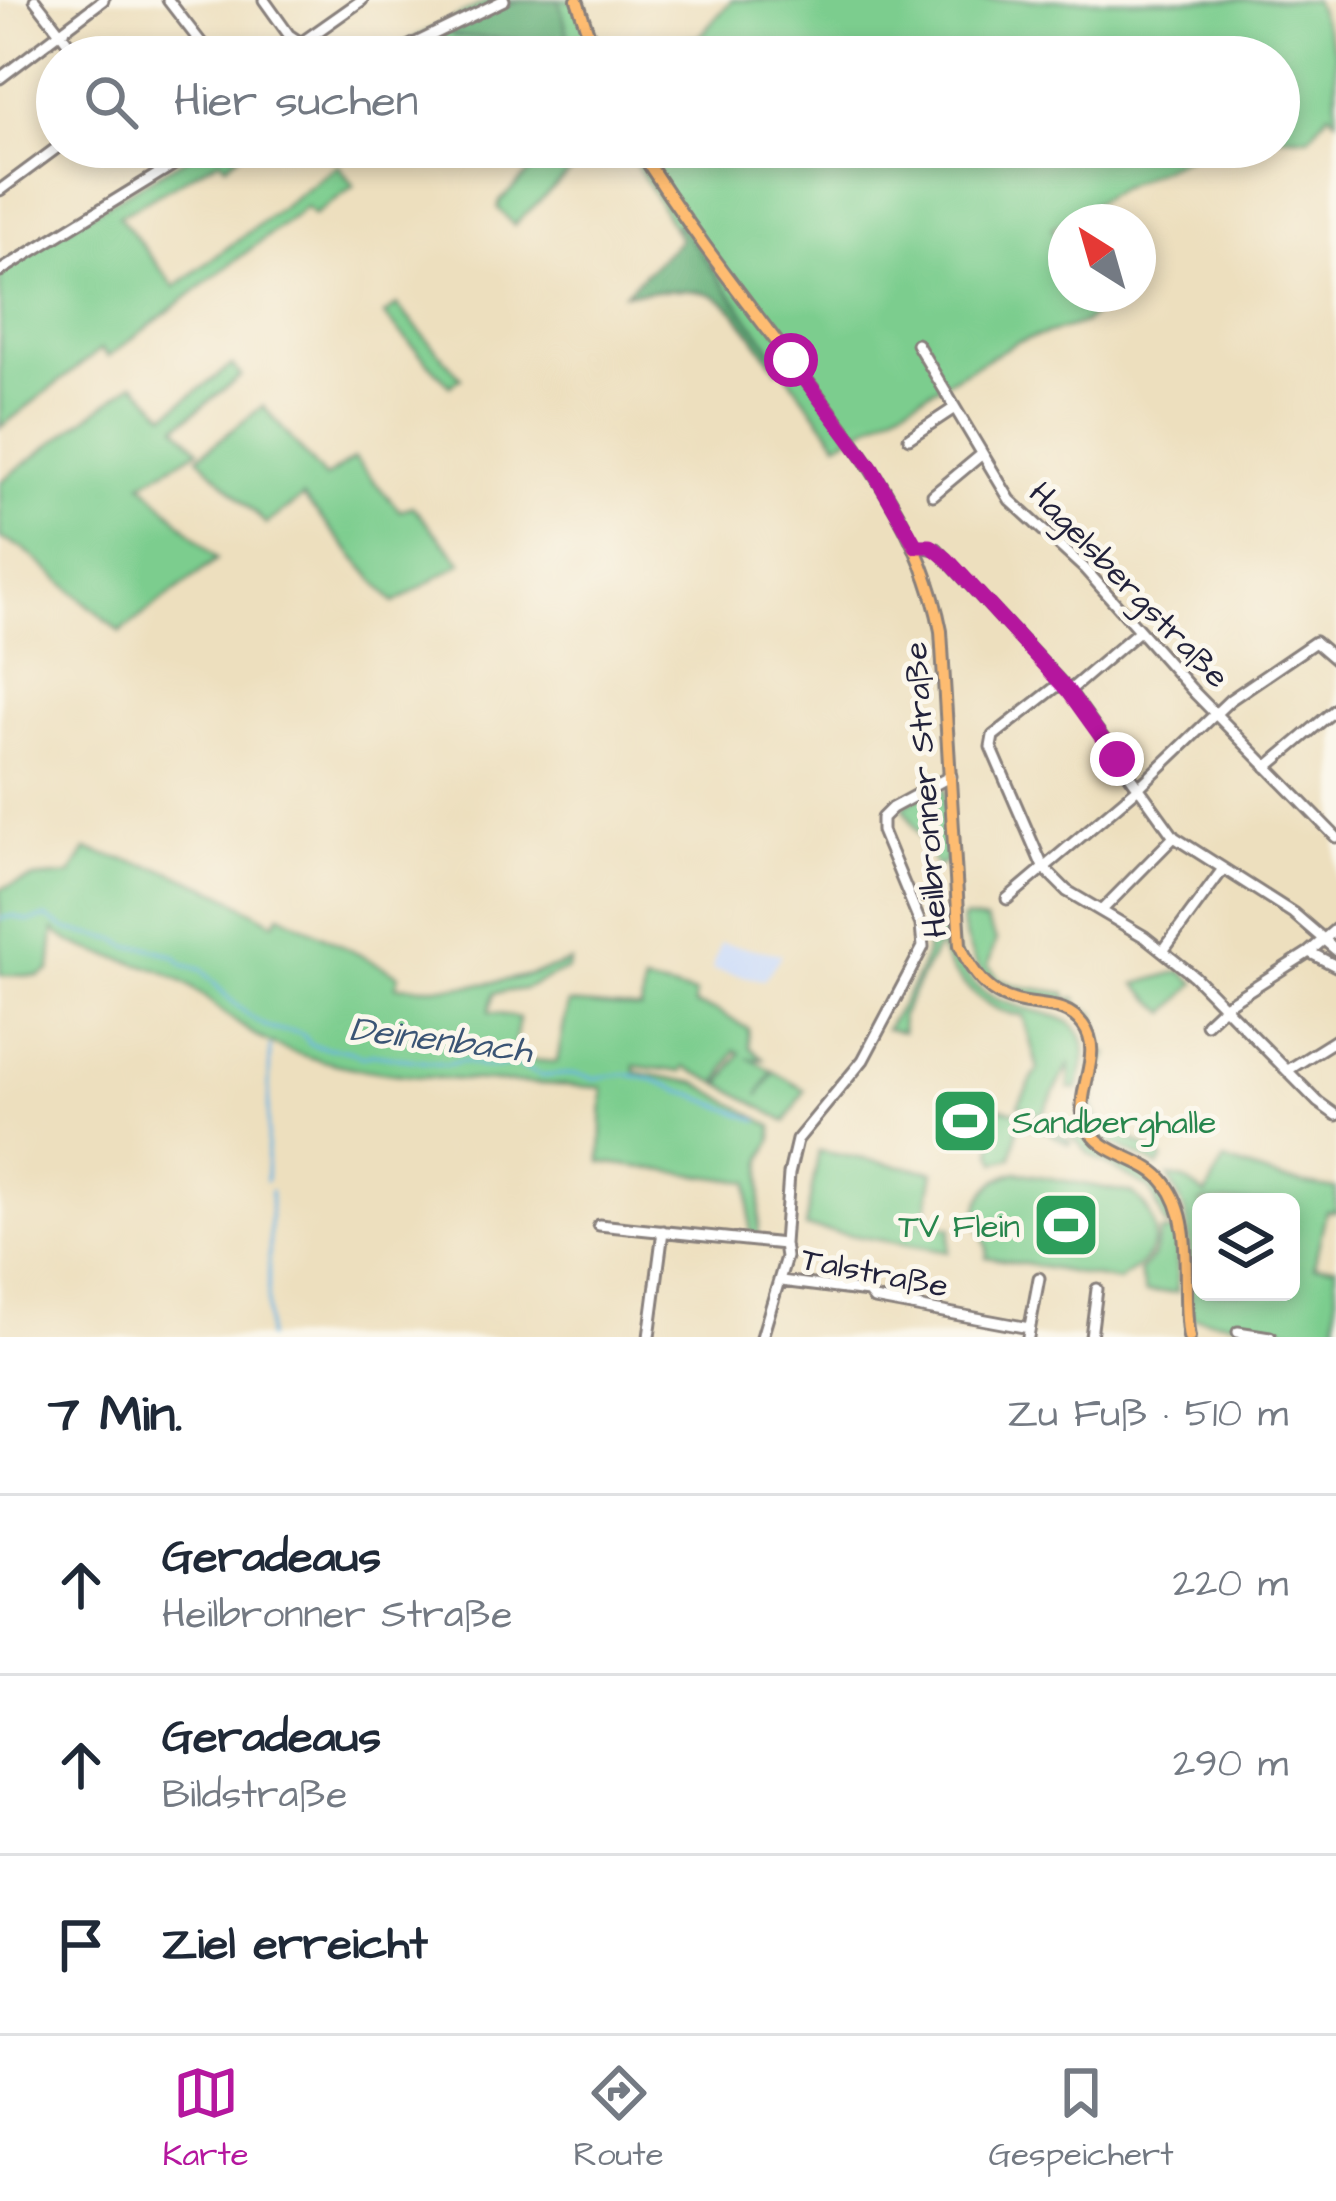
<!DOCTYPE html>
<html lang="de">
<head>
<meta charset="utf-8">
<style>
  :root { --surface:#fff; --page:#f2f2f3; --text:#1f2937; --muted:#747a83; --line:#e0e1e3; --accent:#b5179e }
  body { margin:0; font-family:"Architects Daughter",sans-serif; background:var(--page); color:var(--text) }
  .controls { position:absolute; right:36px; bottom:36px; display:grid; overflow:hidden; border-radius:18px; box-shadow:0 6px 18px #0003 }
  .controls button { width:108px; height:108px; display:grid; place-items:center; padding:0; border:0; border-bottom:3px solid var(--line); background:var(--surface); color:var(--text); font:60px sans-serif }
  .compass { position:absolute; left:1048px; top:204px; width:108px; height:108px; border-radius:50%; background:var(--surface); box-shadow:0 6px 18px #0003; rotate:323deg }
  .stop { position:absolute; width:36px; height:36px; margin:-27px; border:9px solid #b5179e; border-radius:50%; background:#fff }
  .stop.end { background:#b5179e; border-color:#fff; box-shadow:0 3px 12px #0008 }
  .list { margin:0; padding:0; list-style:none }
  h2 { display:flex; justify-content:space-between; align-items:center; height:156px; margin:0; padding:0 48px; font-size:51px }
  h2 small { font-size:39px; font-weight:400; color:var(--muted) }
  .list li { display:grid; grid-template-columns:78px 1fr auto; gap:36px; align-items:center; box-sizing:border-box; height:180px; padding:0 48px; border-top:3px solid var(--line) }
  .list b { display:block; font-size:45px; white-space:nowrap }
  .list p { margin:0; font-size:39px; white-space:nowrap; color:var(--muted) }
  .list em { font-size:39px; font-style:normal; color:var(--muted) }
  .icon { flex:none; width:66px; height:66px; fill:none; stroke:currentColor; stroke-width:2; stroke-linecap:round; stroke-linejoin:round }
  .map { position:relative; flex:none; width:1336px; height:1337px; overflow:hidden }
  .search { position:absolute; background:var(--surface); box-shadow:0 6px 18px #0003; left:36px; right:36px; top:36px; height:132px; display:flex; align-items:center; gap:30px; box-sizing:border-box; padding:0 42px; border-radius:66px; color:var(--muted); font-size:45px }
  .sheet { height:696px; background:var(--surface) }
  nav { display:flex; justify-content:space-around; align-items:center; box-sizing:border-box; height:168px; border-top:3px solid var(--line); background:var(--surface); font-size:33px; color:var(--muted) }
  nav a { display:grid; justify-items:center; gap:6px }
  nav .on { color:var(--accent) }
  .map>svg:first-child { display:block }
  .built { fill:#cbdbf9 }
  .green { fill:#7ccd8e; stroke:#4f7864; stroke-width:3; fill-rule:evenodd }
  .forest { fill:#65b079; stroke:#44695a; stroke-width:3 }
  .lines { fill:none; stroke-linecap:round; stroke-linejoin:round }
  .stream { stroke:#69b4e2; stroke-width:3 }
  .minor-casing { stroke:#88807c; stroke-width:15 }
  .major-casing { stroke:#88807c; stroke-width:16 }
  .minor { stroke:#fff; stroke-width:9 }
  .major { stroke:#febc71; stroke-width:10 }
  .route { stroke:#b5179e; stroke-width:15 }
  .labels { text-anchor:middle; stroke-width:10; stroke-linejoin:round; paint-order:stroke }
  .street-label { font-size:33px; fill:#22223b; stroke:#fbf7ec }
  .leisure-label { font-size:33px; fill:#27864d; stroke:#fbf7ec; text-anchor:start }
  .water-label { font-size:36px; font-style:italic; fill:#3b5575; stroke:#fbf7ec }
</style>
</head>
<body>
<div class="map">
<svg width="1336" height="1337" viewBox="0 0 1336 1337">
  <rect width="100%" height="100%" fill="#fbf7ec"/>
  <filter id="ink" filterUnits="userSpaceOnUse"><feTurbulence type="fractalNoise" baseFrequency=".00833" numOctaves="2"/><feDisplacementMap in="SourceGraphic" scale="24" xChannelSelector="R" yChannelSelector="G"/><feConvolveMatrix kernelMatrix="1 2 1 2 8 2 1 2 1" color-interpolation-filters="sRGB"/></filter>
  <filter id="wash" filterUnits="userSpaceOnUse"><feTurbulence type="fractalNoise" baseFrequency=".004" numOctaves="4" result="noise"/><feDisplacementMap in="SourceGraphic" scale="48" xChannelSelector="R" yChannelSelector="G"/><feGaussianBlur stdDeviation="2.7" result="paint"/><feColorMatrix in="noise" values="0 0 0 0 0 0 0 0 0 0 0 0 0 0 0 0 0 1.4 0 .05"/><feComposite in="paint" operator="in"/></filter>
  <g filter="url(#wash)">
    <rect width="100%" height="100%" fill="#eddfbe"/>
    <path class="built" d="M720,943L782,954L764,980L712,970Z"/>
    <path class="green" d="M490,0H583L599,45L699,37L732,0H1314L1336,53V119L1329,112L1309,137L1279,135V57H564C530,48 464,55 442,38L403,57H376Z
      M206,147H248L226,165L220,159L119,216L175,287L338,165L354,186L314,215L306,207L108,357L101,349L0,428V266Z
      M556,147H597L514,225L498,208L500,201Z
      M626,147H1209L1121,187L1052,228L1066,256V294H1086L1095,312L1085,323L1017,342L838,443L677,227L674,228Z
      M397,305L461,378L450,386L384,315Z
      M232,365L241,376L177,426L199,450L142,483L217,559L120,632L23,548L0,538V482L134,383L166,414Z
      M263,406L325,478L354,458L400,511L412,506L462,563L394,603L303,497L266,524L198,457Z
      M940,785L945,790L947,862L937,867L903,806Z
      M86,850L169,871L221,893L274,923L280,914L399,975L396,986C458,990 512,984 570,962L568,969L524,989L494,993L489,1012L519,1018L512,1059L557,1062L568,1003L641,1009L644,983L695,994V1005L717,1011L748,1029L750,1047L763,1059H751L772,1071L758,1096L774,1072L805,1090L786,1122L721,1084L740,1053L735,1050L718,1083L685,1067L682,1072L635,1066V1072L697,1083L772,1126V1140L763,1159L758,1237H750L749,1182L601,1162L603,1088C501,1079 362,1085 270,1043C234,1027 207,993 172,976C136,957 84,958 54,930L50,970L39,976L0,975V889L34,878L70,875Z
      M950,916C953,934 955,954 964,970C996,1025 1076,998 1084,1044C1087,1059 1080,1076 1077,1090L1069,1089L1070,1063L1042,1115L1018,1105L1038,1069L1023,1015C990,1017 946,974 939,943L901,1016L903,1032L886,1029C902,1001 936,959 926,926L946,934Z
      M965,918L986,921L996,940L988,966L1001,980L1017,986L1066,993V999L1076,998L1078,1005L1095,1014L1102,1050L1108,1054C1069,1138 1113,1118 1163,1159L1158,1167C1141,1153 1117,1150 1101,1135C1067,1106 1113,1056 1087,1021C1051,972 985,1034 961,920Z
      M1181,971L1196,983L1167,1013L1136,984Z
      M999,1107L1038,1118L1071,1142L1069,1145L1048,1132L1018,1124L1012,1158L996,1162L992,1152Z
      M1081,1127C1099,1157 1130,1156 1154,1178C1166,1188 1171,1209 1176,1223L1166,1226L1150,1189L1089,1154L1070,1134Z
      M819,1151L934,1172L924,1223L951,1228L948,1252L805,1227Z
      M1224,1160L1282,1180L1336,1189V1211H1326L1314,1266H1336V1336L1191,1317C1190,1285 1192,1251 1187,1220C1184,1202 1174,1193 1169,1176L1184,1180L1206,1195ZM1201,1202H1291V1292H1201Z
      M1017,1172L1132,1193C1154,1211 1164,1239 1142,1263C1135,1271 1126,1274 1120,1281L986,1257C989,1244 984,1242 980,1230C970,1202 990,1179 1017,1172Z
      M1177,1231V1292L1145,1293L1139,1272L1153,1257L1160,1232Z"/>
    <path class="forest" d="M519,0H559L571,46L568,49L519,40L454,36L450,33V29Z
      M679,224L785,368L777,370C716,286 729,286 625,293L680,240L674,228Z"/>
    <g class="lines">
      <path class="stream" d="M0,919L12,916L29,921L46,917L68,930L118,940L128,947H146L175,956L184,965L202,970C220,990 240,1012 265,1026C277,1034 289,1028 301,1034C313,1041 302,1042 316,1046C331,1050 348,1048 362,1057L372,1054L445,1065L461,1061C491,1069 483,1070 515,1064L541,1076L577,1074L594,1078L625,1074L654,1080L759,1121
        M266,1181L270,1047
        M267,1337L271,1191"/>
    </g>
  </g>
  <g filter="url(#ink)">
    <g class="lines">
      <defs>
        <path id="minor" d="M35,0L79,57
          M168,0L212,57
          M264,0L289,35L301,43L362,0
          M387,57L504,0
          M0,78L103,0
          M0,190L58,147
          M0,271L202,147
          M917,344L1010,500L1085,569L1194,692L1336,837
          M909,438L953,409
          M933,495L981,455
          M916,546L937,549L1069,691L1174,837L1293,913L1336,950
          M1061,683L993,736L991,747L1043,867L1067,891L1145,937L1194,976L1318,1102L1336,1115
          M1069,691L1139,631
          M1267,767L1336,709
          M1007,899L1137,789L1230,700L1315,642L1336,660
          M1101,911L1174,837
          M1163,951L1223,869
          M1309,952L1336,966
          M1206,1024L1226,1005L1309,952L1336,929
          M1288,1070L1336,1040
          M599,1225L784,1244
          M781,1281L868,1292L874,1299L1029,1328
          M1238,1332L1270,1337
          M649,1337L663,1231
          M762,1337L786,1257L784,1244L789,1174L797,1140L863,1060L923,947L921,925L882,831V818L892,808L951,776
          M1028,1337L1039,1278
          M1091,1337L1097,1289"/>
        <path id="major" d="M577,0L596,57
          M638,147C683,220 735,287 787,355C853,441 920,522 941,631L960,945C997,1033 1053,984 1083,1025C1106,1055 1072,1092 1086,1124C1100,1157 1145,1156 1165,1183C1197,1224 1180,1290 1189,1337"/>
      </defs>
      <use href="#minor" class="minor-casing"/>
      <use href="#major" class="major-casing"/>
      <use href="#minor" class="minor"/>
      <use href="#major" class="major"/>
    </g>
  </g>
  <g class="lines" filter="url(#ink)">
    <path class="route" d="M791,360L872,469L916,546H931L947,559L1069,692L1117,759"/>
  </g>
  <defs>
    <symbol id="stadium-square" viewBox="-11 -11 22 22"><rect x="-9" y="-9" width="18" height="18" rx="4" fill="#2e9e5b" stroke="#fbf7ec"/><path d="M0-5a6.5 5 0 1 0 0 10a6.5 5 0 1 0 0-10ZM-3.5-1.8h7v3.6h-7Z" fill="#fff"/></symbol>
  </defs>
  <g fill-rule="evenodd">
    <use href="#stadium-square" x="927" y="1083" width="76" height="76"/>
    <use href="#stadium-square" x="1028" y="1187" width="76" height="76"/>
  </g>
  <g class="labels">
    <g class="street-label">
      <text transform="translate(1130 584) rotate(46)" y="12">Hagelsbergstraße</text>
      <text transform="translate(924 790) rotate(-94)" y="12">Heilbronner Straße</text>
      <text transform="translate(875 1271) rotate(11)" y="12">Talstraße</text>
    </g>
    <g class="leisure-label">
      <text x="1012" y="1133">Sandberghalle</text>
      <text x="1020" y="1237" text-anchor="end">TV Flein</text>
    </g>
    <g class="water-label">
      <text transform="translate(441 1038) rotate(7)" y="13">Deinenbach</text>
    </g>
  </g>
</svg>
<div class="controls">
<button><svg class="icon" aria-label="layers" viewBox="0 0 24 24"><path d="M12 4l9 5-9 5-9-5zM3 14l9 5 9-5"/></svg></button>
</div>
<svg class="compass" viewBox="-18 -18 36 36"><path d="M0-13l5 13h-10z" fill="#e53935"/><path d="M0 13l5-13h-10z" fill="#747a83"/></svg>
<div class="stop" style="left:791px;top:360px"></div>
<div class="stop end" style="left:1117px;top:759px"></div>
<div class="search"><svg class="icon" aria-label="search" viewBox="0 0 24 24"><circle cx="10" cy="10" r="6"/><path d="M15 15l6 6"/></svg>Hier suchen</div>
</div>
<section class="sheet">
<h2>7 Min.<small>Zu Fuß · 510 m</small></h2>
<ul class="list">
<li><svg class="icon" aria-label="ahead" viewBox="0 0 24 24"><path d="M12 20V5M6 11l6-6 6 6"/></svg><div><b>Geradeaus</b><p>Heilbronner Straße</p></div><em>220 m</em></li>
<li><svg class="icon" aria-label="ahead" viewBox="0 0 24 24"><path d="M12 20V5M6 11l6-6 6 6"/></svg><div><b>Geradeaus</b><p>Bildstraße</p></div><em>290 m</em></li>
<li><svg class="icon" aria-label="arrive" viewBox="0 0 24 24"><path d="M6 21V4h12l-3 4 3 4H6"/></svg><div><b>Ziel erreicht</b></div></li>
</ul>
</section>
<nav>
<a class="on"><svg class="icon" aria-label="map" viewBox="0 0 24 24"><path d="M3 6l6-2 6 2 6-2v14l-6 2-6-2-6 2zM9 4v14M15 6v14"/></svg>Karte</a>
<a><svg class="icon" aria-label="directions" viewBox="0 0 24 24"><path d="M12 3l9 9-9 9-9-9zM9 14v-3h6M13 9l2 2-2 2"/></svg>Route</a>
<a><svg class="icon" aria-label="saved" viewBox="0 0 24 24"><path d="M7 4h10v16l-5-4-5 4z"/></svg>Gespeichert</a>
</nav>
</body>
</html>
